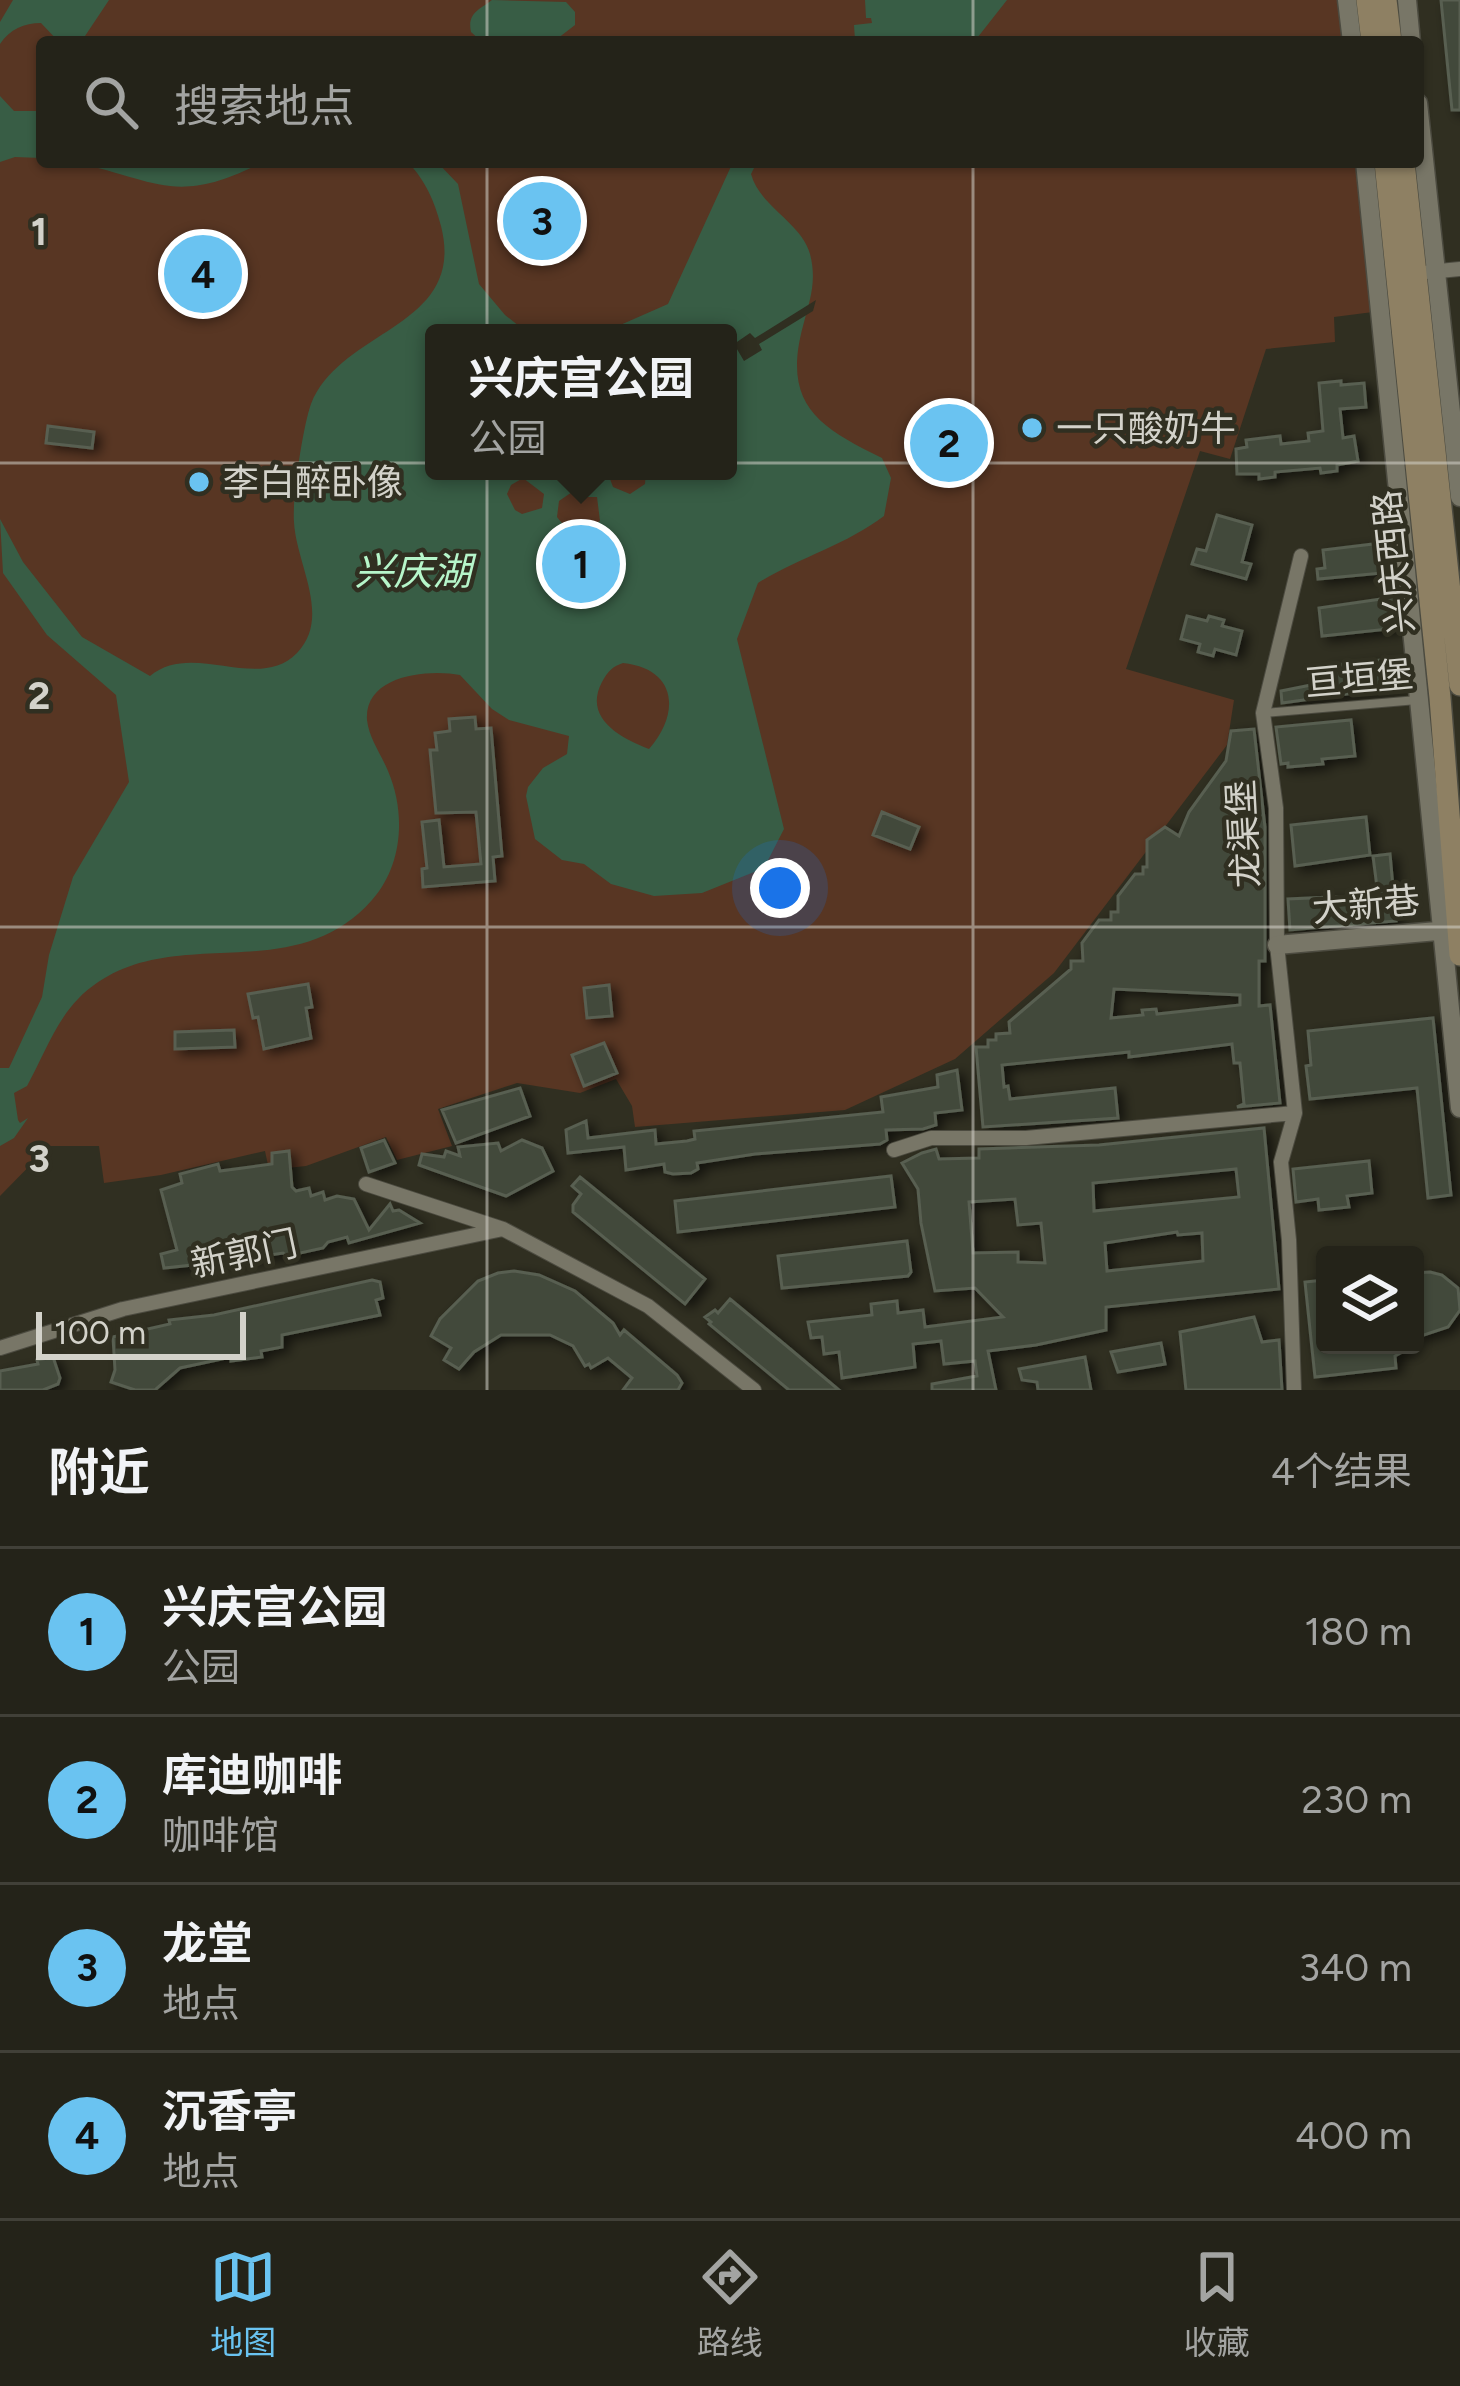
<!DOCTYPE html>
<html lang="zh">
<head>
<meta charset="utf-8">
<style>
  :root { --surface:#242319; --page:#2c2b22; --text:#f1f3f6; --muted:#a3a4a2; --line:#414038; --accent:#6ac3f1 }
  body { margin:0; font-family:Figtree,"Noto Sans SC",sans-serif; background:var(--page); color:var(--text) }
  .controls { position:absolute; right:36px; bottom:36px; display:grid; overflow:hidden; border-radius:12px; box-shadow:0 3px 9px #0004 }
  .controls button { width:108px; height:108px; display:grid; place-items:center; padding:0; border:0; border-bottom:3px solid var(--line); background:var(--surface); color:var(--text); font:60px sans-serif }
  .scale { position:absolute; left:36px; bottom:30px; width:210px; box-sizing:border-box; padding-left:12px; border:6px solid #d3d2ca; border-top:0; font-size:33px; line-height:42px; white-space:nowrap; color:#d3d2ca; -webkit-text-stroke:9px #302f21; paint-order:stroke }
  .you { position:absolute; left:780px; top:888px; width:42px; height:42px; margin:-30px; border:9px solid #fff; border-radius:50%; background:#1a73e8; box-shadow:0 0 0 18px #1a73e833 }
  .badge { display:grid; place-items:center; width:78px; height:78px; border-radius:50%; background:var(--accent); color:#111; font-size:39px; font-weight:700 }
  .pin { position:absolute; translate:-50% -50%; border:6px solid #fff; box-shadow:0 3px 12px #0006 }
  .popup { position:absolute; left:425px; top:324px; width:312px; height:156px; box-sizing:border-box; display:grid; place-content:center; border-radius:12px; background:var(--surface); filter:drop-shadow(0 3px 9px #0005); font-size:39px; white-space:nowrap; color:var(--muted) }
  .popup b { font-size:45px; color:var(--text) }
  .popup::after { content:''; position:absolute; left:50%; top:100%; margin-left:-24px; border:24px solid transparent; border-top-color:var(--surface) }
  .list { margin:0; padding:0; list-style:none }
  h2 { display:flex; justify-content:space-between; align-items:center; height:156px; margin:0; padding:0 48px; font-size:51px }
  h2 small { font-size:39px; font-weight:400; color:var(--muted) }
  .list li { display:grid; grid-template-columns:78px 1fr auto; gap:36px; align-items:center; box-sizing:border-box; height:168px; padding:0 48px; border-top:3px solid var(--line) }
  .list b { display:block; font-size:45px; white-space:nowrap }
  .list p { margin:0; font-size:39px; white-space:nowrap; color:var(--muted) }
  .list em { font-size:39px; font-style:normal; color:var(--muted) }
  .icon { flex:none; width:66px; height:66px; fill:none; stroke:currentColor; stroke-width:2; stroke-linecap:round; stroke-linejoin:round }
  .map { position:relative; flex:none; width:1460px; height:1390px; overflow:hidden }
  .search { position:absolute; background:var(--surface); box-shadow:0 3px 9px #0004; left:36px; right:36px; top:36px; height:132px; display:flex; align-items:center; gap:30px; box-sizing:border-box; padding:0 42px; border-radius:12px; color:var(--muted); font-size:45px }
  .sheet { height:828px; background:var(--surface) }
  nav { display:flex; justify-content:space-around; align-items:center; box-sizing:border-box; height:168px; border-top:3px solid var(--line); background:var(--surface); font-size:33px; color:var(--muted) }
  nav a { display:grid; justify-items:center; gap:6px }
  nav .on { color:var(--accent) }
  .map>svg:first-child { display:block }
  .green { fill:#583623; fill-rule:evenodd }
  .water { fill:#385d45; fill-rule:evenodd }
  .pier { fill:#302f21 }
  .building { fill:#42483b; stroke:#585f51; stroke-width:3; fill-rule:evenodd; filter:url(#shadow) }
  .lines { fill:none; stroke-linecap:round; stroke-linejoin:round }
  .service-casing { stroke:#4c4b40; stroke-width:10 }
  .minor-casing { stroke:#4c4b40; stroke-width:16 }
  .tertiary-casing { stroke:#4c4b40; stroke-width:21 }
  .secondary-casing { stroke:#4c4b40; stroke-width:24 }
  .service { stroke:#787667; stroke-width:8 }
  .minor { stroke:#787667; stroke-width:14 }
  .tertiary { stroke:#787667; stroke-width:18 }
  .secondary { stroke:#8e8063; stroke-width:21 }
  .grid { fill:none; stroke:#d3d2ca; stroke-width:3; stroke-opacity:0.55 }
  .poi-dot { fill:#6ac3f1; stroke:#302f21; stroke-width:4.5 }
  .labels { text-anchor:middle; stroke-width:9; stroke-linejoin:round; paint-order:stroke }
  .poi-label { font-size:36px; fill:#d3d2ca; stroke:#302f21; text-anchor:start }
  .street-label { font-size:36px; fill:#d3d2ca; stroke:#302f21 }
  .water-label { font-size:39px; font-style:italic; fill:#b6f6ca; stroke:#302f21 }
  .grid-label { font-size:39px; text-anchor:middle; font-weight:bold; fill:#d3d2ca; stroke:#302f21; stroke-width:9; stroke-linejoin:round; paint-order:stroke }
</style>
</head>
<body>
<div class="map">
<svg width="1460" height="1390" viewBox="0 0 1460 1390">
  <defs>
    <filter id="shadow"><feDropShadow dx="6" dy="4" stdDeviation="6" flood-color="#0009"/></filter>
  </defs>
  <rect width="100%" height="100%" fill="#302f21"/>
  <path class="green" d="M0,0H1338L1343,42H42V162H1357L1373,312L1334,317L1335,342L1266,349L1230,459L1200,451L1126,669L1234,700L1227,745L1054,973L955,1059L845,1110L635,1127L632,1106L616,1079L580,1093L517,1083L438,1109L452,1146L397,1160L386,1137L306,1166L269,1170L265,1151L161,1175L104,1183L99,1146H49L0,1196ZM434,333H728V471H434Z"/>
  <path class="water" d="M13,0H109L81,42H59L41,23C24,23 10,29 0,44V22Z
    M492,0L566,2L575,12V25L553,42H482L471,32C467,13 479,10 492,0Z
    M865,0H1007L974,42H859L855,40L854,25L872,23L871,18H866Z
    M0,96L14,111H42V158L15,157L0,162Z
    M73,162H263C175,207 158,180 73,162Z
    M408,162H437L458,184L479,284L505,315L524,330L538,333H434V471H607L613,487L630,494L645,484L646,471H728V333H574L618,326L668,304L733,162H757L751,174C760,207 801,222 810,254C817,281 810,300 803,326C782,404 818,427 882,458L891,478L884,516C846,545 798,558 758,583L737,639L784,829L764,868L702,893L654,896L611,884L584,864L562,860L535,839L526,796L528,787L543,768L567,754L569,736L509,720L492,709L460,675C428,669 364,675 367,720C369,738 381,754 388,771C406,813 403,865 372,900C289,994 163,914 78,999C56,1021 42,1059 27,1086L14,1093L18,1120L20,1123L28,1118L14,1138L0,1146V1068H9L42,997L49,955L73,877L129,782L116,695L47,635L3,573L0,519L23,562L82,637L150,676C193,640 258,693 297,653C332,617 296,564 294,522C292,499 303,426 311,404C341,328 467,328 441,226C434,200 426,182 408,162ZM523,478L544,494L542,508L522,514L515,510L507,494L511,485ZM575,490L585,497H597L600,521C581,531 571,536 557,517L559,501ZM623,663C678,669 680,714 649,749C620,738 583,718 602,682C608,671 612,667 623,663Z"/>
  <path class="pier" d="M816,300L813,311L759,344L762,350L744,361L734,344L750,333L755,338Z"/>
  <path class="building" d="M1441,0H1460V110H1452Z
    M568,189L573,247L516,252L511,194Z
    M186,257H220V290H186Z
    M1341,381V385L1364,383L1366,407L1340,409L1343,438L1354,436L1358,461L1337,465V471L1321,473L1320,468L1275,472V477L1259,479V474H1237L1236,449L1247,447L1246,440L1280,436L1281,444L1309,441L1308,433L1323,431L1319,383Z
    M48,426L94,432L92,448L46,443Z
    M1217,515L1252,525L1242,562L1251,564L1246,579L1192,564L1197,549L1206,551Z
    M1390,542L1393,572L1318,579L1317,569L1325,568L1323,550Z
    M1395,597L1398,628L1322,636L1319,608Z
    M1187,616L1207,621L1209,616L1224,620L1222,626L1242,631L1236,655L1215,649L1213,656L1198,652L1200,644L1181,639Z
    M1401,658L1404,686L1282,703L1281,691L1326,682L1325,666Z
    M475,717L476,729L491,728L502,856L493,857L495,881L423,887L422,869L427,868L422,822L439,820L444,867L481,864L476,812L436,813L430,750H437L435,733L450,731L449,719Z
    M1351,720L1355,756L1322,759L1323,764L1288,767V763L1281,764L1276,727Z
    M1254,729L1265,827V961H1259V1006L1270,1005L1280,1103L1237,1107L1244,1104L1240,1063H1234L1232,1044L1129,1057V1052L1100,1055L1002,1065L1004,1087L1008,1086L1010,1099L1115,1088L1118,1118L983,1127L976,1047H988V1040H996V1034L1010,1033L1009,1022L1071,969V961H1083L1082,943L1099,920H1111V912H1118V896L1135,874H1143V867H1147V840L1165,827L1179,836L1189,812L1226,761L1231,731ZM1114,989L1240,995V1005L1157,1014L1156,1009L1142,1010L1143,1015L1111,1018Z
    M882,812L919,827L910,849L873,835Z
    M1366,817L1370,855L1295,866L1291,825Z
    M1390,854L1396,921L1290,930L1288,899L1378,895L1373,856Z
    M308,984L312,1007L306,1008L311,1038L264,1049L258,1017L253,1018L248,994Z
    M609,985L612,1016L587,1018L584,988Z
    M1433,1018L1451,1195L1428,1198L1417,1088L1310,1099L1306,1066L1311,1065L1308,1031Z
    M234,1030L235,1047L175,1049V1032Z
    M604,1043L617,1073L584,1086L572,1055Z
    M957,1070L962,1110L935,1113L936,1125L923,1129L886,1130L887,1140L880,1144L755,1154L697,1163L698,1169L691,1173L673,1174L665,1172L664,1164L626,1170L624,1147L568,1153L566,1130L586,1121L588,1138L655,1130L656,1144L687,1141L695,1139L694,1131L883,1112L881,1097L938,1087L937,1075Z
    M520,1088L530,1116L456,1143L442,1110Z
    M1264,1128L1279,1289L1106,1307V1330L1036,1345L988,1351L996,1390H932V1384L977,1376L975,1361L944,1364L941,1341L913,1344L915,1367L842,1378L839,1352L824,1354L822,1337L811,1338L808,1322L872,1315L871,1304L897,1301L898,1313L923,1310L925,1327L1003,1317L975,1288L935,1291L921,1223L918,1189L902,1163L922,1153L936,1149L939,1159L979,1158V1149L1099,1145ZM1236,1169L1239,1197L1094,1211L1093,1183ZM1015,1199L1018,1225L1041,1223L1045,1263L1018,1262V1252L973,1253L969,1202ZM1177,1232L1178,1235L1202,1233L1203,1261L1107,1271L1105,1243Z
    M384,1140L395,1163L369,1172L361,1148Z
    M522,1140L542,1148L553,1171L506,1196L419,1165L422,1154L444,1157L446,1151L460,1156L458,1147L498,1143L501,1151Z
    M289,1151L292,1187L296,1191L309,1188L311,1196L323,1192L325,1200L337,1196L354,1199L369,1230L390,1204L393,1211L399,1210L420,1223L349,1243L347,1237L328,1242L323,1248L287,1256L283,1253L235,1260L233,1253L221,1262L164,1268L161,1254L177,1250L161,1190L182,1183L180,1174L218,1164L220,1171L272,1164V1153Z
    M1369,1161L1372,1193L1347,1196L1349,1207L1319,1210L1318,1199L1296,1202L1293,1169Z
    M891,1176L895,1207L678,1232L675,1201Z
    M580,1177L705,1279L685,1304L573,1212V1205L581,1194L572,1186Z
    M907,1241L911,1272L908,1276L782,1288L778,1256Z
    M514,1271L539,1275L575,1291L613,1323L620,1335L624,1330L677,1375L682,1383L678,1390H623L632,1378L608,1358L591,1368L589,1364L585,1366L573,1346L550,1335H501L474,1352L459,1369L444,1360L451,1348L431,1336L440,1319L478,1281L498,1273Z
    M1430,1272L1442,1275L1458,1288L1460,1310L1448,1327L1415,1338V1273Z
    M372,1280L380,1282L383,1298L376,1300L380,1315L282,1335V1347L261,1351L262,1357L231,1361V1357L180,1368L155,1390H135L111,1382L115,1370L113,1337L170,1324L169,1320L214,1315Z
    M1325,1280V1345H1415L1395,1356L1396,1368L1315,1377L1305,1282Z
    M730,1299L789,1348L839,1390H789L709,1324L711,1322L705,1317L715,1310L718,1313Z
    M1254,1317L1262,1342L1279,1340L1282,1390H1186L1180,1332Z
    M1161,1343L1165,1364L1118,1372L1111,1352Z
    M53,1357L60,1378L58,1384L43,1390H0V1371L38,1364L37,1360Z
    M1085,1357L1091,1390H1038L1037,1382L1022,1380L1019,1369Z"/>
  <g class="lines">
    <defs>
      <path id="service" d="M1264,713L1417,700"/>
      <path id="minor" d="M1429,272L1460,269
        M894,1150L931,1138H1026L1295,1113
        M366,1184L503,1229L648,1306L754,1390
        M0,1348L123,1309L503,1229
        M1294,1390L1289,1240L1281,1162L1295,1113L1277,945L1276,808L1263,713L1301,556"/>
      <path id="tertiary" d="M1347,0L1352,42
        M1407,0L1411,42
        M1418,103L1460,497
        M1365,162L1460,1108
        M1277,945L1449,930"/>
      <path id="secondary" d="M1367,0L1372,42
        M1386,0L1391,42
        M1385,162L1440,698L1460,955
        M1404,162L1460,685"/>
    </defs>
    <use href="#service" class="service-casing"/>
    <use href="#minor" class="minor-casing"/>
    <use href="#tertiary" class="tertiary-casing"/>
    <use href="#secondary" class="secondary-casing"/>
    <use href="#service" class="service"/>
    <use href="#minor" class="minor"/>
    <use href="#tertiary" class="tertiary"/>
    <use href="#secondary" class="secondary"/>
  </g>
  <path class="grid" d="M487,0V42M973,0V42M487,162V1390M973,162V1390M0,463H1460M0,927H1460"/>
  <g class="poi-dot">
    <circle cx="1032" cy="428" r="12"/>
    <circle cx="199" cy="482" r="12"/>
  </g>
  <g class="labels">
    <g class="poi-label">
      <text x="1056" y="441">一只酸奶牛</text>
      <text x="223" y="495">李白醉卧像</text>
    </g>
    <g class="street-label">
      <text transform="translate(1393 562) rotate(-96)" y="13">兴庆西路</text>
      <text transform="translate(1359 678) rotate(-5)" y="13">亘垣堡</text>
      <text transform="translate(1243 834) rotate(-93)" y="13">龙渠堡</text>
      <text transform="translate(1366 904) rotate(-5)" y="13">大新巷</text>
      <text transform="translate(244 1253) rotate(-12)" y="13">新郭门</text>
    </g>
    <g class="water-label">
      <text x="413" y="585">兴庆湖</text>
    </g>
  </g>
  <g class="grid-label">
    <text x="39" y="245">1</text>
    <text x="39" y="709">2</text>
    <text x="39" y="1172">3</text>
  </g>
</svg>
<div class="controls">
<button><svg class="icon" aria-label="layers" viewBox="0 0 24 24"><path d="M12 4l9 5-9 5-9-5zM3 14l9 5 9-5"/></svg></button>
</div>
<div class="scale">100 m</div>
<div class="you"></div>
<div class="pin badge" style="left:581px;top:564px">1</div>
<div class="popup"><b>兴庆宫公园</b>公园</div>
<div class="pin badge" style="left:949px;top:443px">2</div>
<div class="pin badge" style="left:542px;top:221px">3</div>
<div class="pin badge" style="left:203px;top:274px">4</div>
<div class="search"><svg class="icon" aria-label="search" viewBox="0 0 24 24"><circle cx="10" cy="10" r="6"/><path d="M15 15l6 6"/></svg>搜索地点</div>
</div>
<section class="sheet">
<h2>附近<small>4个结果</small></h2>
<ul class="list">
<li><span class="badge">1</span><div><b>兴庆宫公园</b><p>公园</p></div><em>180 m</em></li>
<li><span class="badge">2</span><div><b>库迪咖啡</b><p>咖啡馆</p></div><em>230 m</em></li>
<li><span class="badge">3</span><div><b>龙堂</b><p>地点</p></div><em>340 m</em></li>
<li><span class="badge">4</span><div><b>沉香亭</b><p>地点</p></div><em>400 m</em></li>
</ul>
</section>
<nav>
<a class="on"><svg class="icon" aria-label="map" viewBox="0 0 24 24"><path d="M3 6l6-2 6 2 6-2v14l-6 2-6-2-6 2zM9 4v14M15 6v14"/></svg>地图</a>
<a><svg class="icon" aria-label="directions" viewBox="0 0 24 24"><path d="M12 3l9 9-9 9-9-9zM9 14v-3h6M13 9l2 2-2 2"/></svg>路线</a>
<a><svg class="icon" aria-label="saved" viewBox="0 0 24 24"><path d="M7 4h10v16l-5-4-5 4z"/></svg>收藏</a>
</nav>
</body>
</html>
